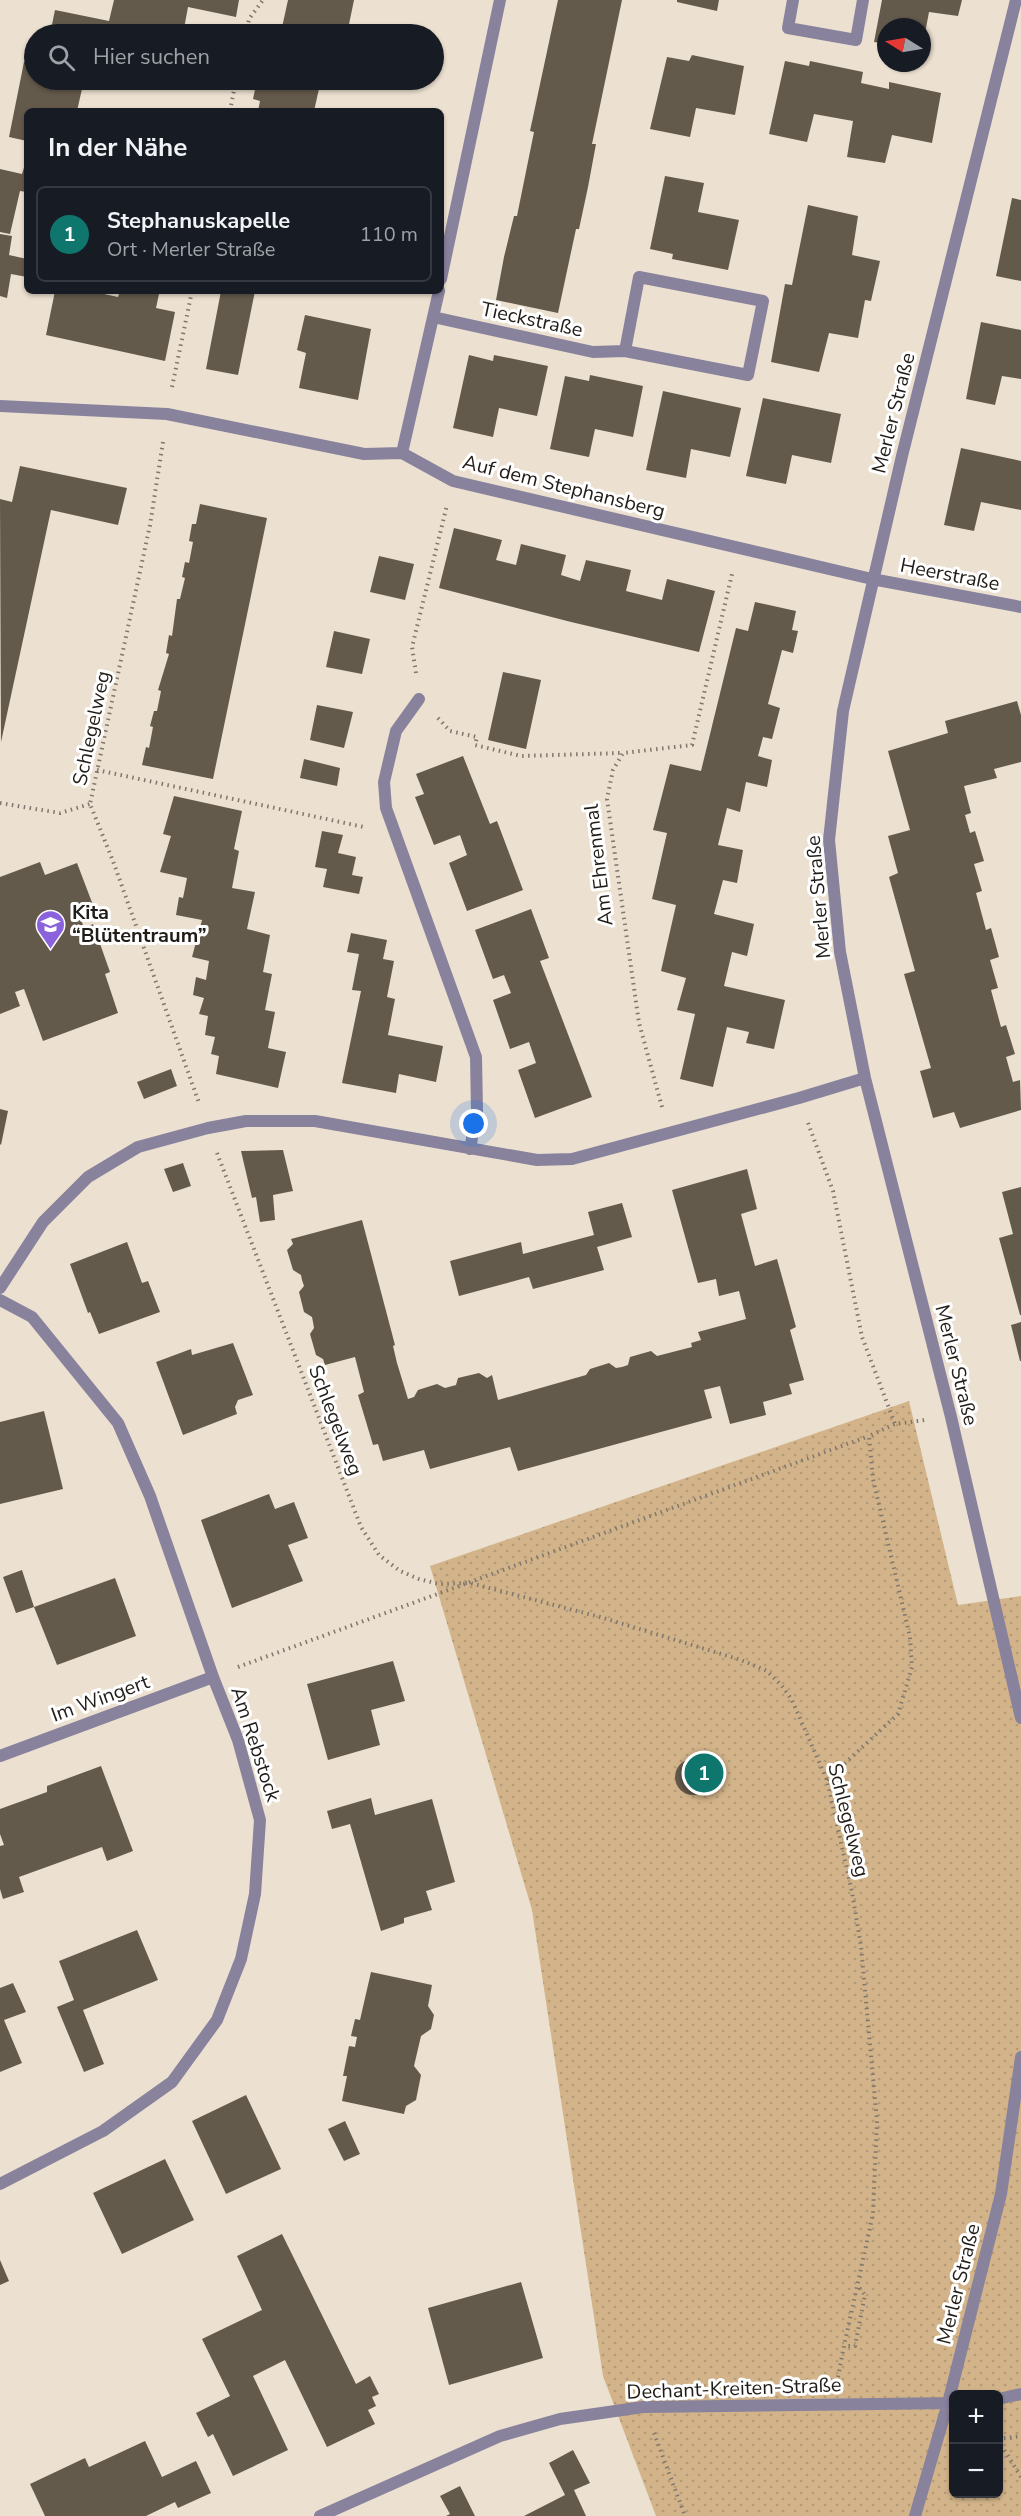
<!DOCTYPE html>
<html lang="de">
<head>
<meta charset="utf-8">
<style>
  :root { --surface:#171b24; --page:#20242c; --text:#f1f3f6; --muted:#9ea1a6; --line:#363941; --accent:#0f766e }
  body { margin:0; font-family:"Nunito Sans",sans-serif; background:var(--page); color:var(--text) }
  .controls { position:absolute; right:18px; bottom:18px; display:grid; overflow:hidden; border-radius:9px; box-shadow:0 2px 4px #0004 }
  .controls button { width:54px; height:54px; display:grid; place-items:center; padding:0; border:0; border-bottom:2px solid var(--line); background:var(--surface); color:var(--text); font:30px sans-serif }
  .compass { position:absolute; left:877px; top:18px; width:54px; height:54px; border-radius:50%; background:var(--surface); box-shadow:0 2px 4px #0004; rotate:281deg }
  .you { position:absolute; left:474px; top:1124px; width:21px; height:21px; margin:-15px; border:4px solid #fff; border-radius:50%; background:#1a73e8; box-shadow:0 0 0 9px #1a73e833 }
  .badge { display:grid; place-items:center; width:39px; height:39px; border-radius:50%; background:var(--accent); color:#fff; font-size:20px; font-weight:700 }
  .pin { position:absolute; translate:-50% -50%; border:3px solid #fff; box-shadow:0 2px 6px #0006 }
  .list { margin:0; padding:0; list-style:none }
  h2 { display:flex; justify-content:space-between; align-items:center; height:78px; margin:0; padding:0 24px; font-size:26px }
  h2 small { font-size:20px; font-weight:400; color:var(--muted) }
  .list li { display:grid; grid-template-columns:39px 1fr auto; gap:18px; align-items:center; box-sizing:border-box; height:96px; margin:0 12px 12px; padding:0 12px; border:2px solid var(--line); border-radius:9px }
  .list b { display:block; font-size:22px; white-space:nowrap }
  .list p { margin:0; font-size:20px; white-space:nowrap; color:var(--muted) }
  .list em { font-size:20px; font-style:normal; color:var(--muted) }
  .icon { flex:none; width:33px; height:33px; fill:none; stroke:currentColor; stroke-width:2; stroke-linecap:round; stroke-linejoin:round }
  .map { position:relative; flex:none; width:1021px; height:2516px; overflow:hidden }
  .search { position:absolute; background:var(--surface); box-shadow:0 2px 4px #0004; left:24px; top:24px; width:420px; height:66px; display:flex; align-items:center; gap:15px; box-sizing:border-box; padding:0 21px; border-radius:33px; color:var(--muted); font-size:22px }
  .panel { position:absolute; background:var(--surface); box-shadow:0 2px 4px #0004; left:24px; top:108px; width:420px; height:186px; border-radius:9px }
  .map>svg:first-child { display:block }
  .park { fill:url(#park-dots); fill-rule:evenodd }
  .building { fill:#645a4c }
  .lines { fill:none; stroke-linecap:round; stroke-linejoin:round }
  .path { stroke:#7f776d; stroke-width:4; stroke-dasharray:1.5 4.5; stroke-linecap:butt }
  .street { stroke:#88829d; stroke-width:12 }
  .labels { text-anchor:middle; stroke-width:6; stroke-linejoin:round; paint-order:stroke }
  .street-label { font-size:20px; fill:#211c17; stroke:#fff }
  .poi-label { font-size:20px; font-weight:bold; fill:#211c17; stroke:#fff; text-anchor:start }
</style>
</head>
<body>
<div class="map">
<svg width="1021" height="2516" viewBox="0 0 1021 2516">
  <defs>
    <pattern id="park-dots" width="8" height="8" patternUnits="userSpaceOnUse" patternTransform="scale(1.5)"><rect width="8" height="8" fill="#d3b48a"/><path d="M2 2h.1M6 6h.1" fill="none" stroke="#b59a76" stroke-width="1.8" stroke-linecap="round"/></pattern>
  </defs>
  <rect width="100%" height="100%" fill="#ece0d0"/>
  <path class="park" d="M909,1401L958,1605L1021,1596V2516H656L603,2376L532,1910L430,1566ZM954,2394H998V2494H954Z"/>
  <path class="building" d="M114,0H239L236,17L188,7L183,34H50L55,10L109,21Z
    M288,0H354L347,34H266L268,29L281,32Z
    M558,0H622L592,144H596L588,187L579,229H576L558,313L496,300L504,257L514,216H517L534,132L530,131Z
    M677,0H719L717,11L677,2Z
    M882,0H962L958,16L929,12L923,44L922,27H886V44L874,42Z
    M692,55L744,66L735,115L696,108L690,137L650,129L667,57L689,61Z
    M785,61L809,66L810,61L863,72L861,83L889,89V82L941,93L932,143L892,135L885,163L847,157L853,121L814,114L807,142L769,134Z
    M24,62L34,64V80H84L77,111H27V141L9,137Z
    M257,80H321L314,111H258L260,101L253,99Z
    M27,158V192L20,191L10,234L0,232V169L22,174Z
    M665,176L704,183L698,212L739,220L728,270L672,259L673,254L650,249Z
    M1012,198L1021,200V281L996,276Z
    M808,205L858,216L852,255L880,261L871,301L865,300L858,338L829,333L819,372L771,362L785,284L792,285Z
    M0,234L12,236L9,255L27,259V277L11,274L7,298L0,296Z
    M55,291H90L118,297L120,291H142L159,294L156,308L175,312L165,361L46,335Z
    M221,291H255L238,375L206,369Z
    M305,315L371,329L358,400L299,388L306,353L297,350Z
    M981,322L1021,330V379L1002,376L995,405L966,399Z
    M469,355L493,361L494,355L548,366L537,416L499,408L493,437L453,428Z
    M590,375L643,386L633,437L595,429L589,457L550,449L565,376L589,381Z
    M663,391L741,408L730,457L691,449L686,478L646,470Z
    M763,398L841,414L831,463L792,455L786,484L746,476Z
    M961,448L1021,461V510L981,502L974,531L944,525Z
    M20,466L127,488L118,525L51,510L1,742L0,499L12,502Z
    M200,504L267,518L213,779L142,765L146,747L149,748L153,727L150,726L154,711H157L161,691L158,690L169,654L166,653L169,635L172,636L177,599H180L185,578L182,577L185,562L189,563L193,542L189,541L192,524H196Z
    M454,528L502,540L496,560L516,565L521,544L566,555L561,575L580,581L586,560L631,570L626,591L662,600L667,579L715,591L699,652L571,622L439,588Z
    M379,556L414,564L405,600L370,592Z
    M755,602L796,611L792,630L798,631L793,653L782,650L768,704L780,708L772,739L763,737L758,756L772,760L767,787L746,782L740,812L727,808L718,845L743,850L737,883L723,880L714,914L754,924L747,956L732,952L724,986L785,1000L774,1049L746,1043L749,1032L727,1027L713,1087L680,1079L695,1014L677,1010L686,978L661,971L676,905L652,899L667,833L653,830L670,764L701,771L736,628L748,631Z
    M334,631L370,639L362,674L326,667Z
    M503,672L541,680L526,749L488,740Z
    M1017,701L1021,715V762L994,769L997,778L964,786L971,813L965,815L970,833L975,831L984,861L974,864L982,891L976,893L986,930L991,928L999,957L990,960L998,988L991,990L1001,1027L1006,1025L1015,1054L1006,1057L1013,1082L1020,1080L1021,1110L960,1128L954,1112L933,1118L920,1071L931,1068L904,974L915,971L889,877L898,873L888,836L910,830L888,751L948,733L945,721Z
    M317,705L353,712L344,748L310,740Z
    M463,756L490,824L497,821L523,890L467,911L449,863L467,855L460,835L434,845L415,797L424,794L416,774Z
    M304,759L340,768L337,786L300,778Z
    M174,796L242,811L234,849L239,851L232,888L255,892L247,929L270,935L263,972L272,974L265,1010L275,1012L268,1048L286,1052L278,1088L216,1074L219,1056L211,1054L215,1037L205,1035L208,1016L199,1014L204,998L193,995L196,977L206,980L209,961L192,957L202,920L176,915L179,897L183,898L187,878L160,872L171,836L163,834Z
    M322,831L343,835L338,853L356,857L352,875L363,877L359,894L323,887L327,869L315,867Z
    M40,862L45,875L77,863L93,905L78,911L84,928L93,924L110,972L105,974L118,1013L43,1041L24,989L15,992L20,1006L0,1014V877Z
    M531,909L549,958L540,961L592,1097L535,1118L518,1070L536,1063L529,1042L510,1049L493,1000L511,993L504,975L493,979L475,930Z
    M351,933L387,940L383,959L394,961L387,997L395,999L388,1035L443,1046L436,1082L399,1074L396,1093L342,1083L361,991L352,990L359,954L347,952Z
    M171,1069L177,1086L144,1099L137,1082Z
    M0,1109L8,1111L1,1145L0,1144Z
    M283,1150L293,1191L273,1195L275,1220L260,1222L256,1197L252,1198L241,1151Z
    M183,1163L191,1186L173,1192L164,1169Z
    M747,1169L757,1209L741,1214L755,1266L777,1259L796,1327L790,1330L804,1380L789,1384L792,1394L763,1402L766,1415L730,1424L720,1386L704,1390L712,1418L518,1471L510,1447L430,1469L424,1450L383,1461L378,1444L373,1445L358,1395L364,1392L355,1357L325,1365L323,1359L316,1355L310,1334L314,1328L313,1322L312,1317L304,1312L299,1292L304,1286L302,1280L301,1275L293,1270L287,1250L293,1244L291,1239L362,1220L395,1345L393,1346L397,1363L408,1399L414,1397L418,1390L437,1384L445,1388L456,1385L458,1378L479,1373L487,1378L492,1375L498,1400L586,1375L590,1369L609,1363L616,1368L622,1367L628,1365L630,1357L651,1351L657,1356L692,1347L691,1343L701,1340L698,1332L746,1319L739,1291L719,1296L716,1279L698,1283L672,1190Z
    M1021,1187V1315H1020L999,1238L1013,1234L1002,1192Z
    M622,1203L632,1237L597,1247L604,1270L533,1289L529,1277L459,1296L450,1261L521,1242L523,1254L594,1235L588,1212Z
    M127,1242L142,1283L148,1281L160,1312L99,1334L90,1312L88,1313L70,1264Z
    M1021,1322V1361H1020L1011,1325Z
    M233,1343L253,1395L238,1400L235,1407L237,1414L183,1435L156,1362L191,1349L192,1355Z
    M44,1411L63,1489L0,1504V1422Z
    M269,1494L275,1509L294,1502L308,1538L288,1545L303,1581L232,1608L201,1520Z
    M22,1570L34,1607L16,1613L3,1577Z
    M115,1578L136,1636L57,1665L34,1607Z
    M393,1661L405,1701L371,1710L380,1745L328,1760L307,1684Z
    M675 1777a18 18 0 1 1 36 0a18 18 0 1 1-36 0Z
    M101,1766L133,1851L107,1861L102,1847L19,1877L24,1892L3,1899L0,1889V1846L4,1845L0,1834V1809L47,1792V1786Z
    M371,1798L375,1815L432,1799L455,1882L426,1891L432,1910L404,1918V1923L381,1931L350,1824L332,1829L327,1811Z
    M137,1930L158,1980L83,2010L104,2064L84,2072L57,2007L74,2000L59,1961Z
    M371,1972L432,1985L428,2006L434,2015L431,2029L421,2036L414,2066L421,2075L416,2100L406,2106L404,2114L342,2101L347,2076H343L349,2046L355,2047L357,2037L351,2036L355,2019L360,2020Z
    M13,1983L26,2012L4,2020L22,2063L0,2072V1988Z
    M246,2095L281,2169L226,2194L192,2121Z
    M345,2121L360,2154L344,2161L328,2129Z
    M165,2159L194,2220L122,2254L93,2193Z
    M282,2234L356,2384L370,2376L379,2394L372,2397L376,2406L368,2410L375,2424L327,2447L285,2360L253,2376L288,2450L233,2476L213,2434L208,2437L196,2413L230,2396L202,2339L262,2310L237,2256Z
    M0,2260L9,2281L0,2285Z
    M521,2282L543,2358L449,2385L428,2308Z
    M145,2441L162,2477L196,2461L211,2493L178,2508L175,2502L146,2516H45L30,2484L85,2458L89,2467Z
    M573,2450L590,2483L574,2490L586,2516H524L565,2495L549,2463Z
    M460,2486L475,2516H446L450,2514L440,2496Z"/>
  <g class="lines">
    <path class="path" d="M246,34L249,19L263,0
      M230,111L236,80
      M172,387L192,291
      M163,442L150,525L90,804L113,861L199,1103
      M416,673L412,647L447,505
      M438,718L450,731L477,737L475,745L521,756L622,753
      M97,770L364,827
      M0,803L60,813L90,804
      M662,1107L639,1023L607,799L613,770L623,753L692,745L732,574
      M808,1123L833,1191L862,1337L895,1424
      M217,1153L361,1527L379,1555L400,1571L419,1579L439,1584L470,1583L600,1617L741,1660L767,1671L782,1686L792,1700L827,1780L852,1892L861,1946L877,2121L873,2214L844,2346
      M238,1667L869,1436
      M827,1780L898,1714L912,1667L910,1637L873,1479L869,1436L895,1424L925,1420
      M838,2377L844,2346H855L865,2295L857,2285
      M654,2433L685,2516
      M998,2439L1021,2436
      M998,2440L1021,2477"/>
    <path class="street" d="M793,0L788,28L856,40L863,0
      M1016,0L902,456L843,711L829,840L840,952L865,1078L951,1417L1021,1718
      M441,279L500,0
      M433,317L593,352L625,351L748,375L763,301L639,277L625,351
      M0,406L167,414L364,454L402,453L453,481L872,579L1021,607
      M402,453L439,291
      M419,699L396,731L384,782L386,808L476,1057L477,1111L470,1149
      M0,1288L43,1222L88,1177L138,1147L208,1128L246,1121H315L537,1160L572,1159L799,1098L865,1078
      M0,1300L32,1317L118,1423L150,1496L213,1677L238,1740L260,1820L255,1894L241,1959L217,2020L172,2082L103,2131L0,2184
      M0,1756L213,1677
      M998,2399L1021,2394
      M320,2516L500,2436L560,2419L643,2407L954,2403
      M915,2516L948,2403L1001,2194L1021,2057"/>
  </g>
  <defs>
    <symbol id="school-pin" viewBox="-11 -11 22 30"><path d="M0 17L-7.5 6A9.5 9.5 0 1 1 7.5 6Z" fill="#8a62dc" stroke="#fff"/><path d="M0-5L7-2L0 1L-7-2ZM-4 1L0 2.5L4 1V4Q0 6-4 4Z" fill="#fff"/></symbol>
  </defs>
  <g fill-rule="evenodd">
    <use href="#school-pin" x="34" y="908" width="33" height="45"/>
  </g>
  <g class="labels">
    <g class="street-label">
      <text transform="translate(532 319) rotate(12)" y="7">Tieckstraße</text>
      <text transform="translate(893 413) rotate(-76)" y="7">Merler Straße</text>
      <text transform="translate(564 486) rotate(14)" y="7">Auf dem Stephansberg</text>
      <text transform="translate(950 574) rotate(11)" y="7">Heerstraße</text>
      <text transform="translate(91 728) rotate(-78)" y="7">Schlegelweg</text>
      <text transform="translate(598 865) rotate(-97)" y="7">Am Ehrenmal</text>
      <text transform="translate(818 897) rotate(-95)" y="7">Merler Straße</text>
      <text transform="translate(957 1365) rotate(76)" y="7">Merler Straße</text>
      <text transform="translate(336 1420) rotate(69)" y="7">Schlegelweg</text>
      <text transform="translate(100 1698) rotate(-20)" y="7">Im Wingert</text>
      <text transform="translate(256 1744) rotate(72)" y="7">Am Rebstock</text>
      <text transform="translate(849 1820) rotate(76)" y="7">Schlegelweg</text>
      <text transform="translate(958 2284) rotate(-76)" y="7">Merler Straße</text>
      <text transform="translate(734 2388) rotate(-2)" y="7">Dechant-Kreiten-Straße</text>
    </g>
    <g class="poi-label">
      <text x="72" y="919">Kita<tspan x="72" dy="23">“Blütentraum”</tspan></text>
    </g>
  </g>
</svg>
<div class="controls">
<button>+</button>
<button>−</button>
</div>
<svg class="compass" viewBox="-18 -18 36 36"><path d="M0-13l5 13h-10z" fill="#e53935"/><path d="M0 13l5-13h-10z" fill="#9ea1a6"/></svg>
<div class="you"></div>
<div class="pin badge" style="left:704px;top:1773px">1</div>
<div class="search"><svg class="icon" aria-label="search" viewBox="0 0 24 24"><circle cx="10" cy="10" r="6"/><path d="M15 15l6 6"/></svg>Hier suchen</div>
<section class="panel">
<h2>In der Nähe<small></small></h2>
<ul class="list">
<li><span class="badge">1</span><div><b>Stephanuskapelle</b><p>Ort · Merler Straße</p></div><em>110 m</em></li>
</ul>
</section>
</div>
</body>
</html>
